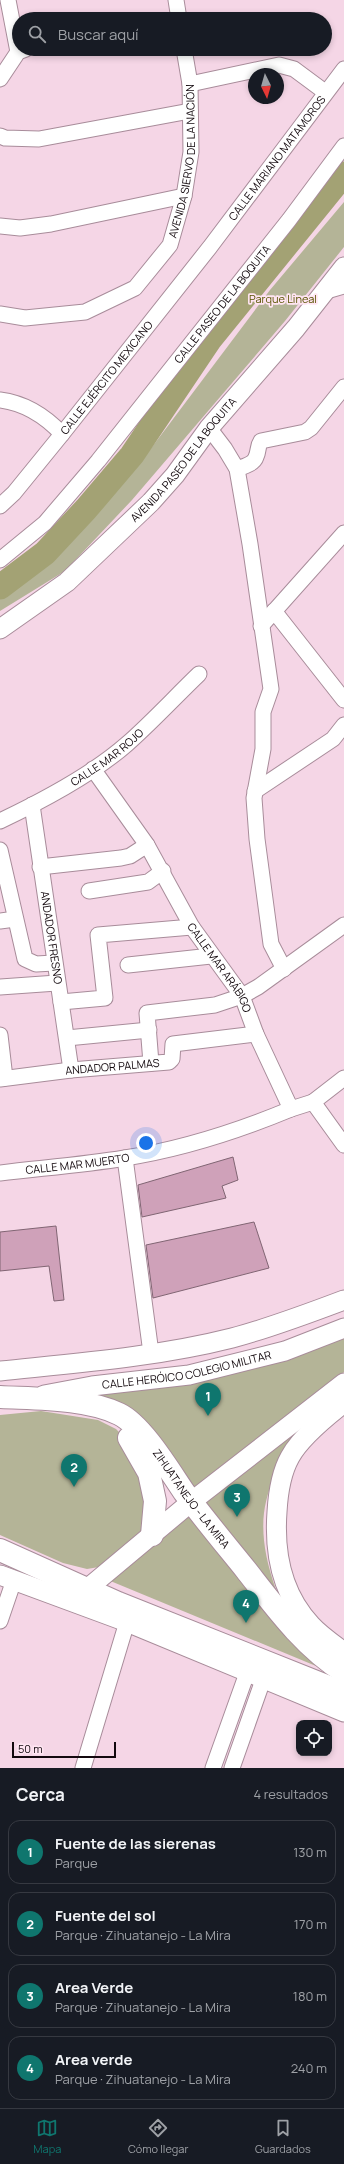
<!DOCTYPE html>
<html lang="es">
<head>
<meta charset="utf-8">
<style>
  :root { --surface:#171b24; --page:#242831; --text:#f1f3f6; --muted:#9ea1a6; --line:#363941; --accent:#0f766e }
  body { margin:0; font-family:Manrope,sans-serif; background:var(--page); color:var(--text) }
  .controls { position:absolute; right:12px; bottom:12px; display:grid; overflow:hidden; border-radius:8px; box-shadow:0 2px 6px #0003 }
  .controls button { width:36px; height:36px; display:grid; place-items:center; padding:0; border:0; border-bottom:1px solid var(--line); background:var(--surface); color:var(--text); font:20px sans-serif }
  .compass { position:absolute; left:248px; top:68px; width:36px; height:36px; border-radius:50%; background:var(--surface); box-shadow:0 2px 6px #0003; rotate:175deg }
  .scale { position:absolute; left:12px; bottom:10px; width:104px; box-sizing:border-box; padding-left:4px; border:2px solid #13090e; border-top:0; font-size:11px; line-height:14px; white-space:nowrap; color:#13090e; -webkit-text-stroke:3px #ffe5f2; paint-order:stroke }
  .you { position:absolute; left:146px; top:1143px; width:14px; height:14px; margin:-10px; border:3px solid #fff; border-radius:50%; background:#1a73e8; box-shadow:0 0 0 6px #1a73e833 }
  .badge { display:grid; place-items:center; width:26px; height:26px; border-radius:50%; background:var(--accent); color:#fff; font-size:13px; font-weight:700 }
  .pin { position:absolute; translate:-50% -33px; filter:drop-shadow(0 1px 2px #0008) }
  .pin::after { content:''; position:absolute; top:21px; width:14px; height:12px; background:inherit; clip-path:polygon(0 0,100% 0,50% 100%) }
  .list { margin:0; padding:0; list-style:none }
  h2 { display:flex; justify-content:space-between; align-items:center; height:52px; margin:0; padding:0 16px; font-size:17px }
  h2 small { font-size:13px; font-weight:400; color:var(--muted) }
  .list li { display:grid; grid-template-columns:26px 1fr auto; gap:12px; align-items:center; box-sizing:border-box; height:64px; margin:0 8px 8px; padding:0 8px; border:1px solid var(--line); border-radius:12px }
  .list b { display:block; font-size:15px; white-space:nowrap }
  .list p { margin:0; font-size:13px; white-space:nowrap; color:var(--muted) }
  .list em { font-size:13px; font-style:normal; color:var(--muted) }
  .icon { flex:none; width:22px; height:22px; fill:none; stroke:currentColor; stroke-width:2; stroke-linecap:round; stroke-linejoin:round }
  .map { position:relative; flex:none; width:344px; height:1768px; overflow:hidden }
  .search { position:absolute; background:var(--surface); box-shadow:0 2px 6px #0003; left:12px; right:12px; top:12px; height:44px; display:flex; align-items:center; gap:10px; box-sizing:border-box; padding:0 14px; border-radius:22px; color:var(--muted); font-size:15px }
  .sheet { height:340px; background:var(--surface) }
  nav { display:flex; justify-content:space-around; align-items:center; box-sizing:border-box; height:56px; border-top:1px solid var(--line); background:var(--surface); font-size:11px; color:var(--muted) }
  nav a { display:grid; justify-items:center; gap:2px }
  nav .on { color:var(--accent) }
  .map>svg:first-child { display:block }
  .green { fill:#b4b497 }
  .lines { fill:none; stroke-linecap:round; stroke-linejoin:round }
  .river { stroke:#a3a274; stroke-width:25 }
  .building { fill:#cfa1b9; stroke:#806573 }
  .minor-casing { stroke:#a88c9a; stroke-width:17 }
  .major-casing { stroke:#a88c9a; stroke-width:21 }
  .highway-casing { stroke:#a88c9a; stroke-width:24 }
  .minor { stroke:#fff; stroke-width:15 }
  .major { stroke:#fff; stroke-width:19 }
  .highway { stroke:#fff; stroke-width:22 }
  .labels { text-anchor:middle; stroke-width:3.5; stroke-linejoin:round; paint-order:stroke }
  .street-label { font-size:11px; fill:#13090e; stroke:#ffe5f2 }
  .park-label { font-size:11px; fill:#585401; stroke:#ffe5f2 }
</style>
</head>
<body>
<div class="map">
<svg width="344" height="1768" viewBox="0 0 344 1768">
  <rect width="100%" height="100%" fill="#f5d6e6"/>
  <path class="green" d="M344,202V247L285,321L132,500L65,571L0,611V599L25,583L143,459L270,290Z
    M344,1332V1372L191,1491L86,1390Z
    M41,1411L98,1420L116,1429L126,1439L151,1500L142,1537L105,1566L87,1569L63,1563L0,1535V1415Z
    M305,1421C266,1485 250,1515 276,1590L269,1594L201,1504Z
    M186,1510L316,1666L108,1580Z"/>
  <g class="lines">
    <path class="river" d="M0,587L45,553L86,509L132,455L210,339L344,174"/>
  </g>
  <path class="building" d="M233,1157L238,1180L222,1186L226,1198L142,1217L138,1185Z
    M254,1222L269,1268L153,1298L146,1245Z
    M56,1226L64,1300L54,1301L49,1266L0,1271V1232Z"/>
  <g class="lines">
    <defs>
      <g id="minor">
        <path d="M8,0L18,52"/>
        <path d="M176,0L179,19"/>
        <path d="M0,79L18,52L26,49"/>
        <path d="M190,84L279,65L294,69L325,92"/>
        <path d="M0,136L5,138L39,139L190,111"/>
        <path d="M0,226L20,228L51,224L184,196"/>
        <path d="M323,292L344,286"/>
        <path id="s1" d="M0,314L25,318L85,312L135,288L170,245L184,196L191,152L190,84L184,49"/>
        <path d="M0,400C24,403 45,416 62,434"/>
        <path d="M209,428L225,449L237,469L250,544L271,689L263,712V749L254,798L257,839L271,944L284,969"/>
        <path d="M237,469C242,467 254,464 256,457C259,451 257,447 261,441L305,432L311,428L344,387"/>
        <path id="s2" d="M0,506L14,493L62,434L210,247L344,69"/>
        <path id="s3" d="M0,560L45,523L98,461L289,220L344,146"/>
        <path d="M274,611L344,700"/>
        <path d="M261,626L344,533"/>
        <path id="s4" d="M93,769L147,845L192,927L242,996L256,1034L291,1109L313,1102L344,1145"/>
        <path d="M255,791L333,739L344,725"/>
        <path id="s5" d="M32,805L71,1070"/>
        <path id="s6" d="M0,821C40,802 94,773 127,744C152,722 175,697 199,674"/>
        <path d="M0,850L25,959L36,964L54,963"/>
        <path d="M40,867L121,858L130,856L147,845"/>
        <path d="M89,891L148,882L163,871"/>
        <path d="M0,921L15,919"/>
        <path d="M128,965L211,956"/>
        <path d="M0,987L57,983"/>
        <path d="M61,1002L105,998L98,935L192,927"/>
        <path d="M0,1035L5,1078"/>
        <path d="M67,1038L149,1030"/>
        <path d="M151,1063L147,1013L215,1005L242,996L258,987L344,925"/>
        <path id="s7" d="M0,1079L71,1070L169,1062L172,1059L173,1044L256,1034"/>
        <path d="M313,1102L344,1078"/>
        <path d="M125,1158L151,1353"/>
        <path id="s8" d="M0,1173C41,1168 83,1165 125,1158C182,1149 238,1131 291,1109"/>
        <path d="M0,1621L14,1580"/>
        <path d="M83,1768L127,1622"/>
        <path d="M213,1768L247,1673"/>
        <path d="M232,1768L263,1680"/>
      </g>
      <g id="major">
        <path id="s9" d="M0,629L67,582L151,502L175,475L209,428L296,328L344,267"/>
        <path d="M0,1371C77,1363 157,1357 232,1338C270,1328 307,1314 344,1300"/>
        <path id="s10" d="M44,1395L92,1386L189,1375L285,1351L344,1328"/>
        <path d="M344,1403C326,1417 301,1437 290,1457C281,1473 278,1494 277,1512C274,1553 282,1594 311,1625C320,1635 333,1644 344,1652"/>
        <path d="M0,1575L127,1622L344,1712"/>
        <path d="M87,1589L191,1502L344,1383"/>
      </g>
      <g id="highway">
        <path id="s11" d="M0,1397C36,1399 86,1398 119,1414C142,1425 169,1470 184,1492C204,1519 225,1544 246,1570C275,1607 304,1647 344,1672"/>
        <path d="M129,1438L149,1473L155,1501L152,1535"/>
        <path d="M0,1550L118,1603L344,1693"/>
      </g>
    </defs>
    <use href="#minor" class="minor-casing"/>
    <use href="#major" class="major-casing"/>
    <use href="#highway" class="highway-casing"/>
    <use href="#minor" class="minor"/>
    <use href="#major" class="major"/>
    <use href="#highway" class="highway"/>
  </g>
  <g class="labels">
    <g class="street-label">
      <text dy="4" stroke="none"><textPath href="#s2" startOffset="445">CALLE MARIANO MATAMOROS</textPath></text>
      <text dy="4" stroke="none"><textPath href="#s1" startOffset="282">AVENIDA SIERVO DE LA NACIÓN</textPath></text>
      <text dy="4" stroke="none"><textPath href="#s3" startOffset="340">CALLE PASEO DE LA BOQUITA</textPath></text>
      <text dy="4" stroke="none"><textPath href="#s2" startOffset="167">CALLE EJÉRCITO MEXICANO</textPath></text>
      <text dy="4" stroke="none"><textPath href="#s9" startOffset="251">AVENIDA PASEO DE LA BOQUITA</textPath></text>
      <text dy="4" stroke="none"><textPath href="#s6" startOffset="125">CALLE MAR ROJO</textPath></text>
      <text dy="4" stroke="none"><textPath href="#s5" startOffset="134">ANDADOR FRESNO</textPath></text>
      <text dy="4" stroke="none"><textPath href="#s4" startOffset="236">CALLE MAR ARÁBIGO</textPath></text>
      <text dy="4" stroke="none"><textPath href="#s7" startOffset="113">ANDADOR PALMAS</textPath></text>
      <text dy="4" stroke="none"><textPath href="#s8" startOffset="78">CALLE MAR MUERTO</textPath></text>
      <text dy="4" stroke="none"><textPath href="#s10" startOffset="145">CALLE HERÓICO COLEGIO MILITAR</textPath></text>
      <text dy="4" stroke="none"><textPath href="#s11" startOffset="233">ZIHUATANEJO - LA MIRA</textPath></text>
    </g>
    <g class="park-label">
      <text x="283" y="303">Parque Lineal</text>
    </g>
  </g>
</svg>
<div class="controls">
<button><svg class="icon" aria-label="locate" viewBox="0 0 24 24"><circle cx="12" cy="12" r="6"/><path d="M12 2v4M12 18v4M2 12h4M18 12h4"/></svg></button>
</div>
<svg class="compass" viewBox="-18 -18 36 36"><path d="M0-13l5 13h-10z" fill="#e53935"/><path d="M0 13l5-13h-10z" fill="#9ea1a6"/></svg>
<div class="scale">50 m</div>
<div class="you"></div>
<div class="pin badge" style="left:208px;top:1416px">1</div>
<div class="pin badge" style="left:74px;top:1487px">2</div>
<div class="pin badge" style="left:237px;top:1517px">3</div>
<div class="pin badge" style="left:246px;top:1623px">4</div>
<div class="search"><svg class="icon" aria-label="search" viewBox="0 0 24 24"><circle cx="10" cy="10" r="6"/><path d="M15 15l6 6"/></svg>Buscar aquí</div>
</div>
<section class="sheet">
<h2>Cerca<small>4 resultados</small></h2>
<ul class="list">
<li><span class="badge">1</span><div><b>Fuente de las sierenas</b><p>Parque</p></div><em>130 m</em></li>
<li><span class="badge">2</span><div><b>Fuente del sol</b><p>Parque · Zihuatanejo - La Mira</p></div><em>170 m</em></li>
<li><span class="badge">3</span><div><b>Area Verde</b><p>Parque · Zihuatanejo - La Mira</p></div><em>180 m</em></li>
<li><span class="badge">4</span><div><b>Area verde</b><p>Parque · Zihuatanejo - La Mira</p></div><em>240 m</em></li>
</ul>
</section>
<nav>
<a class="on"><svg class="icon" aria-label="map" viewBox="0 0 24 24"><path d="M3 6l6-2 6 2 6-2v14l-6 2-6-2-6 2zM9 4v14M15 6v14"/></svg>Mapa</a>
<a><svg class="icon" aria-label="directions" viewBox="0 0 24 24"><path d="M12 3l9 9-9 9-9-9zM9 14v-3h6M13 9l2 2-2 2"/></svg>Cómo llegar</a>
<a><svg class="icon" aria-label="saved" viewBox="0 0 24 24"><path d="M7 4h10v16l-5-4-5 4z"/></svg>Guardados</a>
</nav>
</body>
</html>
